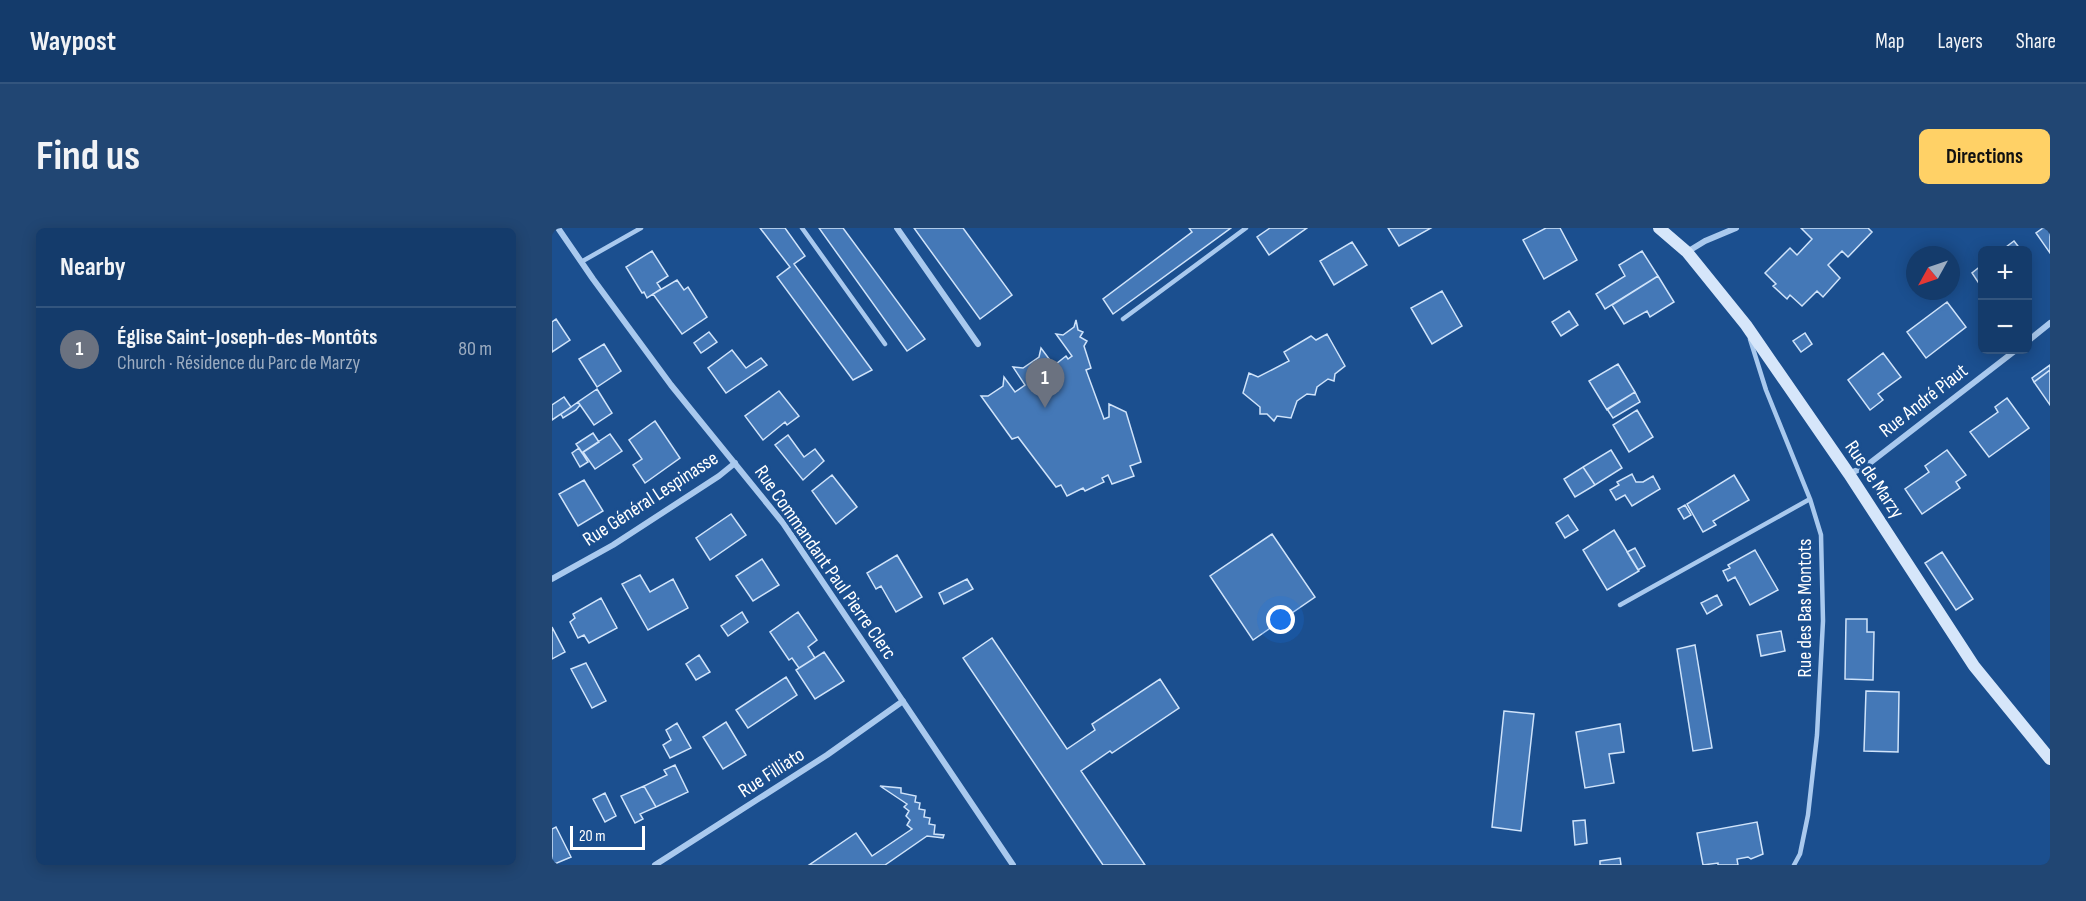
<!DOCTYPE html>
<html lang="en">
<head>
<meta charset="utf-8">
<style>
  :root { --surface:#143b6b; --page:#214673; --text:#f1f3f6; --muted:#9dadc1; --line:#33557e; --accent:#ffd166 }
  body { margin:0; font-family:"Sofia Sans Condensed",sans-serif; background:var(--page); color:var(--text) }
  .controls { position:absolute; right:18px; top:18px; display:grid; overflow:hidden; border-radius:9px; box-shadow:0 3px 15px #0003 }
  .controls button { width:54px; height:54px; display:grid; place-items:center; padding:0; border:0; border-bottom:2px solid var(--line); background:var(--surface); color:var(--text); font:30px sans-serif }
  .compass { position:absolute; left:1354px; top:18px; width:54px; height:54px; border-radius:50%; background:var(--surface); box-shadow:0 3px 15px #0003; rotate:230deg }
  .scale { position:absolute; left:18px; bottom:15px; width:75px; box-sizing:border-box; padding-left:6px; border:3px solid #fff; border-top:0; font-size:16px; line-height:21px; white-space:nowrap; color:#fff; -webkit-text-stroke:4px #1b4f8f; paint-order:stroke }
  .you { position:absolute; left:729px; top:392px; width:21px; height:21px; margin:-15px; border:4px solid #fff; border-radius:50%; background:#1a73e8; box-shadow:0 0 0 9px #1a73e833 }
  .badge { display:grid; place-items:center; width:39px; height:39px; border-radius:50%; background:var(--accent); color:#fff; font-size:20px; font-weight:700 }
  .pin { position:absolute; translate:-50% -50px; filter:drop-shadow(0 2px 3px #0008) }
  .pin::after { content:''; position:absolute; top:32px; width:21px; height:18px; background:inherit; clip-path:polygon(0 0,100% 0,50% 100%) }
  .list { margin:0; padding:0; list-style:none }
  h2 { display:flex; justify-content:space-between; align-items:center; height:78px; margin:0; padding:0 24px; font-size:26px }
  h2 small { font-size:20px; font-weight:400; color:var(--muted) }
  .list li { display:grid; grid-template-columns:39px 1fr auto; gap:18px; align-items:center; box-sizing:border-box; height:84px; padding:0 24px; border-top:2px solid var(--line) }
  .list b { display:block; font-size:22px; white-space:nowrap }
  .list p { margin:0; font-size:20px; white-space:nowrap; color:var(--muted) }
  .list em { font-size:20px; font-style:normal; color:var(--muted) }
  .map { position:relative; flex:none; width:1498px; height:637px; overflow:hidden; border-radius:9px }
  header { display:flex; align-items:center; gap:36px; box-sizing:border-box; height:84px; padding:0 30px; background:var(--surface); border-bottom:2px solid var(--line) }
  header strong { font-size:28px }
  nav { display:flex; gap:33px; margin-inline-start:auto; font-size:21px }
  .intro { display:flex; align-items:center; justify-content:space-between; box-sizing:border-box; height:144px; padding:0 36px }
  h1 { margin:0; font-size:42px }
  .button { padding:15px 27px; border-radius:9px; background:var(--accent); color:#111; font-size:21px; font-weight:700 }
  main { display:flex; gap:36px; padding:0 36px }
  aside { flex:1; background:var(--surface); border-radius:9px; box-shadow:0 3px 15px #0003 }
  .map>svg:first-child { display:block }
  .building { fill:#4478b7; stroke:#cfe3fa; stroke-width:1.5 }
  .lines { fill:none; stroke-linecap:round; stroke-linejoin:round }
  .service { stroke:#a9c9ee; stroke-width:4.5 }
  .minor { stroke:#a9c9ee; stroke-width:6 }
  .secondary { stroke:#d6e6fa; stroke-width:12 }
  .labels { text-anchor:middle; stroke-width:6; stroke-linejoin:round; paint-order:stroke }
  .street-label { font-size:20px; fill:#fff; stroke:#1b4f8f }
</style>
</head>
<body>
<header>
<strong>Waypost</strong>
<nav><a>Map</a><a>Layers</a><a>Share</a></nav>
</header>
<div class="intro"><h1>Find us</h1><a class="button">Directions</a></div>
<main>
<aside>
<h2>Nearby<small></small></h2>
<ul class="list">
<li><span class="badge" style="background:#6b7280">1</span><div><b>Église Saint-Joseph-des-Montôts</b><p>Church · Résidence du Parc de Marzy</p></div><em>80 m</em></li>
</ul>
</aside>
<div class="map">
<svg width="1498" height="637" viewBox="0 0 1498 637">
  <rect width="100%" height="100%" fill="#1b4f8f"/>
  <path class="building" d="M208,0H233L253,28L242,36L320,142L301,152L225,49L238,39Z
    M267,0H291L373,111L355,123Z
    M362,0H411L460,67L428,91Z
    M637,0H679L561,86L551,71L640,4Z
    M718,0H755L717,27L705,9Z
    M836,0H879L847,18Z
    M994,0H1008L1025,32L992,51L971,12Z
    M1249,0H1316L1320,4L1296,29L1290,23L1276,37L1288,50L1271,69L1265,63L1250,78L1238,67L1235,71L1221,58L1224,56L1213,45L1238,20L1245,27L1260,11Z
    M1491,0H1498V25L1484,5Z
    M1462,13L1469,22H1450Z
    M800,14L815,37L782,57L768,33Z
    M100,23L116,48L105,55L109,61L95,70L92,64L90,65L74,39Z
    M1090,23L1106,48L1053,81L1044,66L1073,48L1067,37Z
    M1430,37V60L1420,45Z
    M1106,48L1122,74L1098,89L1095,83L1072,96L1060,77Z
    M125,52L132,62L136,59L155,89L130,106L101,66Z
    M890,63L910,98L880,116L859,80Z
    M1395,74L1414,99L1374,130L1355,104Z
    M1017,83L1026,97L1009,108L1000,94Z
    M4,91L18,112L0,124V94Z
    M524,92L526,102L531,104L528,109L535,113L532,118L539,140L534,142L552,191L557,189V176L574,184L589,234L578,238L582,248L560,256L556,247L550,250L552,254L533,263L531,260L515,268L509,257L504,259L466,209L460,211L429,168H436L451,158L452,149L463,164L473,157L461,139L471,140L487,129L489,120L503,139L504,136L514,128L516,131L520,128L504,106L511,107L522,99Z
    M157,104L165,114L149,125L142,115Z
    M1253,105L1260,116L1249,124L1241,113Z
    M775,106L793,138L783,146L782,153L776,151L765,159L763,167L755,166L745,173L739,190L725,188L722,193L715,186H708V179L691,165L697,145L706,149L737,133L732,124L759,108L764,112Z
    M52,116L69,143L45,159L27,131Z
    M180,122L194,140L209,130L215,137L174,165L156,140Z
    M1331,125L1349,149L1326,166L1331,172L1318,182L1296,152Z
    M1066,136L1083,164L1055,182L1037,153Z
    M1498,137V142L1482,154L1480,150Z
    M1498,142V177L1482,154Z
    M45,161L60,185L42,197L26,174Z
    M227,163L247,188L235,197L233,194L211,212L193,188Z
    M1083,164L1088,174L1061,190L1055,181Z
    M12,169L19,179L0,192V177Z
    M1455,170L1477,200L1437,229L1418,204L1446,184L1443,179Z
    M26,174L28,177L24,182L11,190L9,186Z
    M1085,182L1101,209L1077,224L1061,197Z
    M103,193L128,230L93,255L81,237L90,231L77,212Z
    M41,205L47,214L30,225L24,216Z
    M58,206L70,223L43,241L31,224Z
    M236,207L252,229L263,221L272,233L251,252L223,217Z
    M27,220L36,234L28,239L20,225Z
    M1059,222L1070,240L1043,257L1031,239Z
    M1395,222L1414,247L1404,254L1408,260L1370,286L1353,261L1377,244L1373,238Z
    M1031,239L1043,257L1023,269L1012,251Z
    M1080,246L1084,254H1091L1101,248L1108,261L1080,278L1073,267L1064,272L1058,262L1067,257L1065,254Z
    M280,247L305,279L284,296L260,263Z
    M1182,247L1197,272L1161,293L1164,297L1151,304L1135,276Z
    M32,252L51,283L26,298L7,266Z
    M1133,277L1139,287L1132,291L1126,281Z
    M179,286L194,307L158,332L144,310Z
    M1016,287L1026,302L1013,310L1004,295Z
    M1062,302L1087,343L1055,362L1031,322Z
    M720,306L763,369L701,412L658,348Z
    M1083,320L1093,338L1086,342L1075,324Z
    M1203,322L1226,362L1198,377L1183,349L1176,353L1171,343L1178,340L1176,337Z
    M1390,324L1421,371L1404,382L1373,335Z
    M345,327L370,369L344,384L329,358L324,361L315,345Z
    M210,331L227,357L201,373L184,348Z
    M88,347L98,364L121,351L136,380L96,402L70,356Z
    M415,351L421,361L392,376L387,365Z
    M1165,367L1170,377L1155,386L1149,375Z
    M49,370L65,400L37,415L32,407L26,410L18,394L23,390L21,386Z
    M190,384L196,394L176,408L169,398Z
    M246,384L265,412L256,419L263,430L247,440L240,430L237,432L218,404Z
    M1294,391H1315V404H1322L1321,452L1293,451Z
    M0,399L13,424L0,431Z
    M1229,403L1233,423L1209,428L1205,407Z
    M440,410L515,521L543,502L540,496L608,451L627,480L560,525L558,523L529,543L593,637H551L411,430Z
    M1143,417L1160,520L1141,523L1125,421Z
    M272,424L292,453L263,471L244,442Z
    M147,427L158,444L144,452L134,436Z
    M34,435L54,473L40,480L19,441Z
    M234,449L245,467L196,500L184,482Z
    M1314,463L1347,464L1346,524L1312,523Z
    M952,483L982,486L969,603L940,599Z
    M174,494L194,527L171,541L151,509Z
    M125,495L139,520L118,530L111,517L119,512L114,502Z
    M1068,496L1072,524L1057,526L1062,555L1033,560L1024,504Z
    M123,537L136,564L104,579L92,558L115,547L112,542Z
    M92,558L104,579L88,586L91,591L83,595L69,568Z
    M328,558L349,560V565L364,568L363,574L368,575L367,581L373,582L372,589L378,590L377,596L383,597L382,606L392,607L391,610L375,608L333,637H257L304,605L320,628L360,601L355,597L358,592L354,588L357,583L352,579L355,576Z
    M53,565L64,588L53,594L41,571Z
    M1033,592L1035,615L1023,617L1021,593Z
    M1205,594L1211,626L1199,631L1196,629L1185,631L1186,637H1166V635L1151,637L1145,605Z
    M4,599L19,629L0,637V601Z
    M1068,630L1069,637H1048V633Z"/>
  <g class="lines">
    <path class="service" d="M250,0L333,116
      M29,34L89,0
      M571,91L694,0
      M1198,111L1214,162L1258,271L1269,307L1271,393L1265,507L1256,587L1248,626L1242,637
      M1068,377L1258,271"/>
    <path class="minor" d="M6,0L41,51L119,157L231,295L461,637
      M345,0L426,116
      M1135,24L1153,13L1184,0
      M1476,113L1498,95
      M1297,246L1314,238L1464,122
      M0,351L61,317L167,248L183,235
      M103,637L275,527L351,473"/>
    <path class="secondary" d="M1107,0L1135,24L1194,97L1297,246L1422,438L1498,531"/>
  </g>
  <g class="labels">
    <g class="street-label">
      <text transform="translate(1371 172) rotate(-38)" y="7">Rue André Piaut</text>
      <text transform="translate(1323 251) rotate(56)" y="7">Rue de Marzy</text>
      <text transform="translate(98 270) rotate(-33)" y="7">Rue Général Lespinasse</text>
      <text transform="translate(274 334) rotate(55)" y="7">Rue Commandant Paul Pierre Clerc</text>
      <text transform="translate(1252 380) rotate(-90)" y="7">Rue des Bas Montots</text>
      <text transform="translate(219 544) rotate(-33)" y="7">Rue Filliato</text>
    </g>
  </g>
</svg>
<div class="controls">
<button>+</button>
<button>−</button>
</div>
<svg class="compass" viewBox="-18 -18 36 36"><path d="M0-13l5 13h-10z" fill="#e53935"/><path d="M0 13l5-13h-10z" fill="#9dadc1"/></svg>
<div class="scale">20 m</div>
<div class="you"></div>
<div class="pin badge" style="left:493px;top:180px;background:#6b7280">1</div>
</div>
</main>
</body>
</html>
